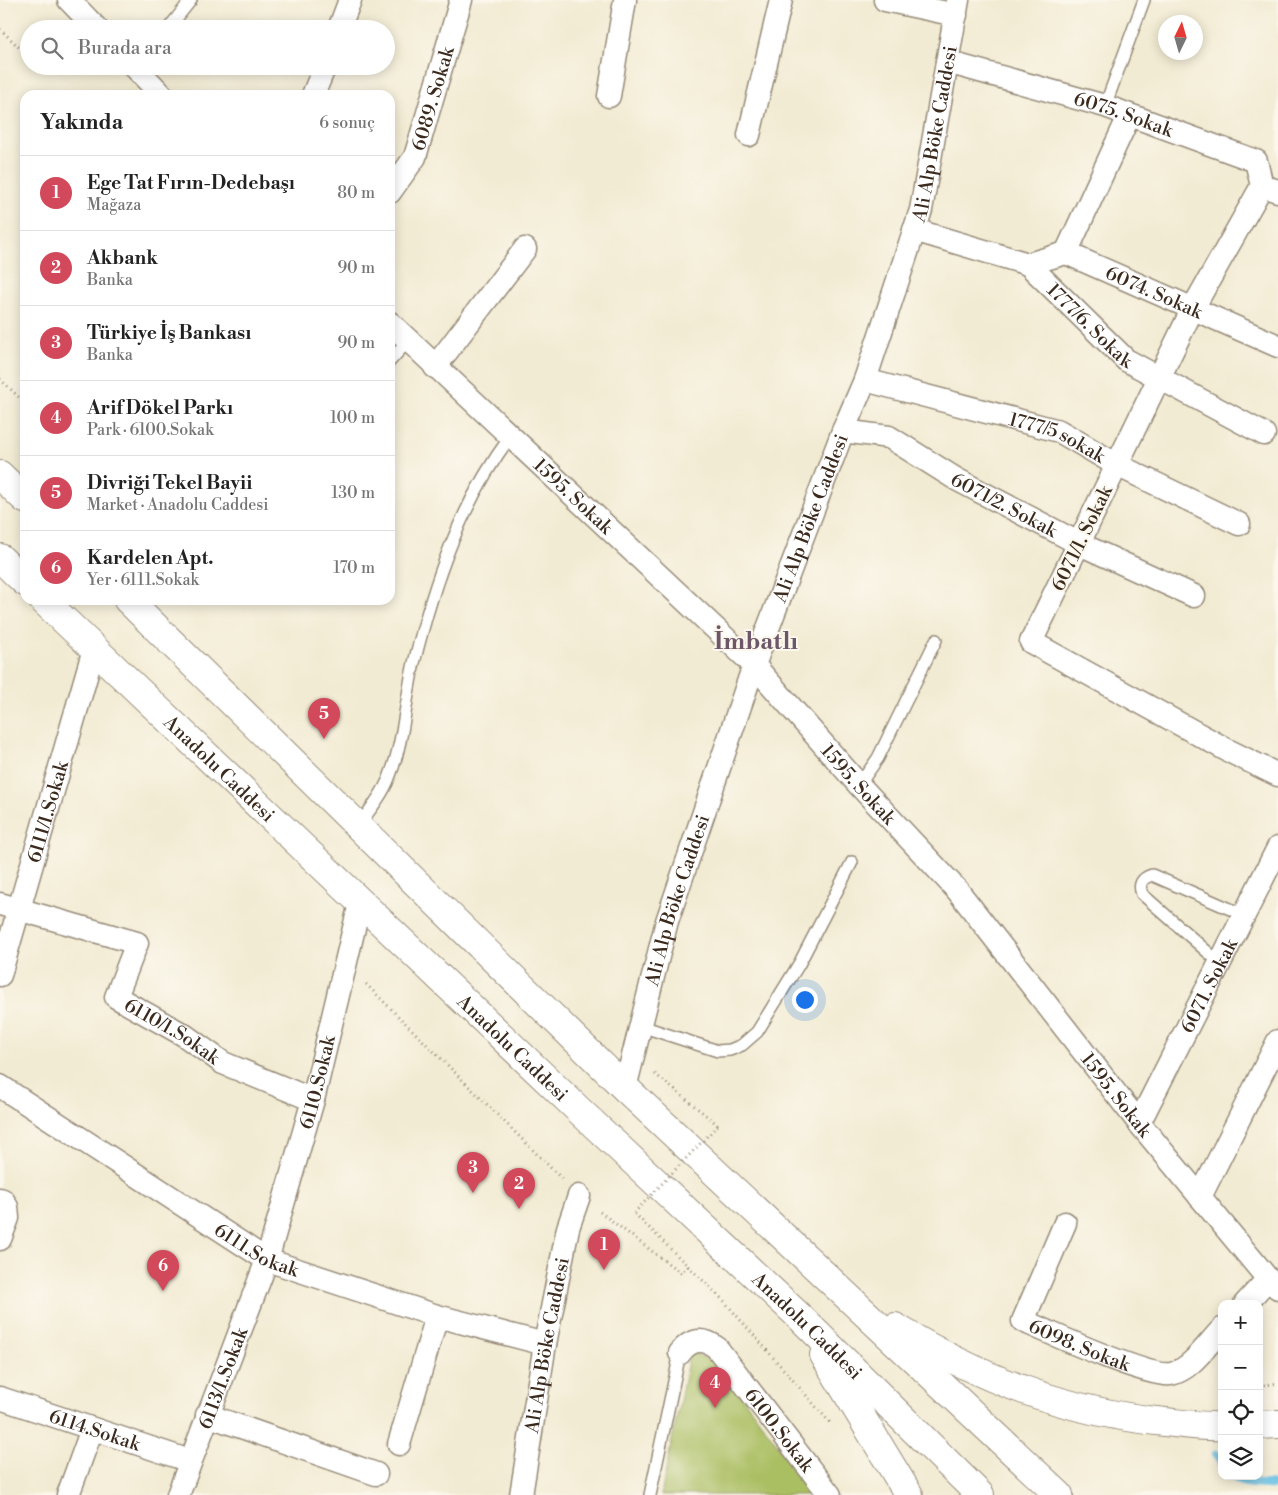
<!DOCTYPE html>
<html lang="tr">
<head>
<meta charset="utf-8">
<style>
  :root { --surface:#fff; --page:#f2f2f2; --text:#222; --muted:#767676; --line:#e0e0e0; --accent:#d1495b }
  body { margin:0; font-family:"Libre Bodoni",serif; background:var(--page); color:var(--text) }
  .controls { position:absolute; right:15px; bottom:15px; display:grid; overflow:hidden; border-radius:10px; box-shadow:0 2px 12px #0003 }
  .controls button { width:45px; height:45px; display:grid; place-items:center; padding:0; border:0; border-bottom:1px solid var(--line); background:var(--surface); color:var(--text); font:25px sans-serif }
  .compass { position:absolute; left:1158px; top:15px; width:45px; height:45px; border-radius:50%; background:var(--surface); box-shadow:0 2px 12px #0003; rotate:5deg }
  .you { position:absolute; left:804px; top:999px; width:18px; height:18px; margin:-12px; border:4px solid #fff; border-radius:50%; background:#1a73e8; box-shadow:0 0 0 8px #1a73e833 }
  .badge { display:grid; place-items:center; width:32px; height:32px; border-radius:50%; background:var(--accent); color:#fff; font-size:16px; font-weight:700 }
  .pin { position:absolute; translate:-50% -41px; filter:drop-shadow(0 1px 2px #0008) }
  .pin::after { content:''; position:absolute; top:26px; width:18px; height:15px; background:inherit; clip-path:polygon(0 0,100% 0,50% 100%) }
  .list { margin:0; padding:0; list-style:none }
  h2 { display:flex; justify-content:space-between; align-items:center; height:65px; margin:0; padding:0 20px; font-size:21px }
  h2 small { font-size:16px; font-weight:400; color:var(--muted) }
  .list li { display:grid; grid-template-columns:32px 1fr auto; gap:15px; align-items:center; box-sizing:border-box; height:75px; padding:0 20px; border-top:1px solid var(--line) }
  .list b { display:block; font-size:19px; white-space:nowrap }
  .list p { margin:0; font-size:16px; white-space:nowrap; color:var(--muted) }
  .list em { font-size:16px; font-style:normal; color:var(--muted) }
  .icon { flex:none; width:28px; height:28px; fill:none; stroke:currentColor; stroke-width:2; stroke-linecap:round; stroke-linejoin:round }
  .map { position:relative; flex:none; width:1278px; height:1495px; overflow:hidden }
  .search { position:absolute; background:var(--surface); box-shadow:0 2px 12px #0003; left:20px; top:20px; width:375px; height:55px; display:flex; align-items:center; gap:12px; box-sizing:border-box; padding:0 18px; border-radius:28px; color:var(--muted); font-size:19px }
  .panel { position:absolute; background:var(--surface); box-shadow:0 2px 12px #0003; left:20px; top:90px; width:375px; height:515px; border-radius:15px }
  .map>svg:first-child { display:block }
  .park { fill:#aabe62; stroke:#727440 }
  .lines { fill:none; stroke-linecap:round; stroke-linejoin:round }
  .stream { stroke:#65c0e3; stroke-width:9 }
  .lane-casing { stroke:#968a78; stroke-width:14 }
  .street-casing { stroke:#968a78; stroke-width:25 }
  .highway-casing { stroke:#968a78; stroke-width:30 }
  .path { stroke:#968a78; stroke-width:3; stroke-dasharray:1 4; stroke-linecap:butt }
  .lane { stroke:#fff; stroke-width:11 }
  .street { stroke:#fff; stroke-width:22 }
  .highway { stroke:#fff; stroke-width:28 }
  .path-bridge { stroke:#968a78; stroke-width:3; stroke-dasharray:1 4; stroke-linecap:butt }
  .labels { text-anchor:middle; stroke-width:4; stroke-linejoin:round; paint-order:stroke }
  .street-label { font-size:19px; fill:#3b2a1e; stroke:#fbf7ec }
  .district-label { font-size:24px; font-weight:bold; fill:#6e5669; stroke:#fbf7ec }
</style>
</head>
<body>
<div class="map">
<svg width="1278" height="1495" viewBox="0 0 1278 1495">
  <rect width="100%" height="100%" fill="#fbf7ec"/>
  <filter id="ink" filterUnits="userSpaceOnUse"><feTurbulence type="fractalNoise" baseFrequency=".02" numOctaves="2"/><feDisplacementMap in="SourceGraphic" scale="10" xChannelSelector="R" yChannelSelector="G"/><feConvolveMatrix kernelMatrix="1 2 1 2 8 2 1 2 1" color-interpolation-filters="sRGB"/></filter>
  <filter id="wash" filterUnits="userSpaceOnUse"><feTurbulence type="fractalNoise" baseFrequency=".0096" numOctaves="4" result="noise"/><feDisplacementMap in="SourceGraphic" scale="20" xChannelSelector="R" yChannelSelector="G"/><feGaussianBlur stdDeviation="1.12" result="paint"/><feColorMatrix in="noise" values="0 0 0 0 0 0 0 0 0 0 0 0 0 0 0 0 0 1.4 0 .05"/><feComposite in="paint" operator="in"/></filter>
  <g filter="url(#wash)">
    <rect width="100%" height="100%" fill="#f2ebd3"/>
    <path class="park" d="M690,1351L719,1365L782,1451L810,1495H661Z"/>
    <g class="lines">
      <path class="stream" d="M1216,1455L1222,1462
        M1234,1476C1242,1486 1266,1484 1278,1485"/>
    </g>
  </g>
  <g filter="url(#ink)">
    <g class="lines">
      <defs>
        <path id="lane" d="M168,29L191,0
          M1105,106L1144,0
          M390,361L408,341
          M859,785L878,758L936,640
          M358,826C369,811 382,796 389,778C404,742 405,701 414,663C434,582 460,505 510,437
          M1220,963L1142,894C1138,884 1142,878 1152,875L1244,915
          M641,1026L718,1051L730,1050L742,1045L757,1032L799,964L852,862
          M650,1495L680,1353"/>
        <g id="street">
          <path d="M69,0L97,29"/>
          <path d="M885,0L956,15"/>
          <path d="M339,29L350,0"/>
          <path id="s1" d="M947,62L1105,106L1256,161L1262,186L1278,191"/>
          <path d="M134,66L162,95"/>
          <path d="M313,95L325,66"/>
          <path d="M609,96L625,0"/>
          <path d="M749,135L781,0"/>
          <path d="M1262,186L1193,308L1031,642L1227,750L1278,775"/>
          <path id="s2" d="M390,192L415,157L461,0"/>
          <path id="s3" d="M914,230L1028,264L1126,360L1264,434"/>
          <path d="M1066,253L1129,116"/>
          <path id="s4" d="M1028,264L1066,253L1278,346"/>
          <path id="s5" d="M390,323L754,665L859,785L958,891L1139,1123L1268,1279L1278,1288"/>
          <path d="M435,367L525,249"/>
          <path id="s6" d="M865,380L1059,431L1117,465L1239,524"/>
          <path id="s7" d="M843,431L889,437L956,479L1082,545L1194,596"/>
          <path id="s8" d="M0,904L137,943L116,997L184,1035L223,1063L313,1100"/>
          <path id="s9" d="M0,975L94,649"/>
          <path id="s10" d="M0,1086L267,1260L437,1316L545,1344"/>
          <path id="s11" d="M625,1088L667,921L754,665L843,431L865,380L921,210L958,0"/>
          <path id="s12" d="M1139,1123L1278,848"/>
          <path d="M1200,1197L1278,1041"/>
          <path d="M0,1199L3,1200L7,1207L8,1218L0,1239"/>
          <path id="s13" d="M1065,1223L1023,1321C1048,1332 1149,1378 1171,1374C1191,1370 1208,1343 1222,1329"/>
          <path d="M1245,1304L1268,1279"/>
          <path id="s14" d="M680,1353C690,1339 704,1337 717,1348L830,1495"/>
          <path id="s15" d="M0,1398L190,1461"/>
          <path d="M207,1415L376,1474"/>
          <path d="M399,1444L437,1316"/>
          <path d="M68,1495L92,1429"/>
          <path id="s16" d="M178,1495L267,1260L313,1100L360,903"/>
          <path id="s17" d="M521,1495L545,1344L568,1228L579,1196"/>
        </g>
        <g id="highway">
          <path d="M0,475L25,499"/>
          <path d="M0,558L25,582"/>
          <path id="s18" d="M43,600L584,1115L802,1319L980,1495"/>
          <path d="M128,600L625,1088L1059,1495"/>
          <path d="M895,1327C980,1379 1066,1412 1165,1422C1184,1424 1203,1427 1222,1426"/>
          <path d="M824,1355L909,1495"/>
          <path d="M1259,1425L1278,1424"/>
        </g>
      </defs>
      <use href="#lane" class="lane-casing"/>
      <use href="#street" class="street-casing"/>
      <use href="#highway" class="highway-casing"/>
      <path class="path" d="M0,29L28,56
        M0,379L25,403
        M366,984L562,1179
        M655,1074L718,1125
        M600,1212L681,1273L688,1266L634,1213
        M688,1266L724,1301L832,1425
        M1259,1386L1278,1383"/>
      <use href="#lane" class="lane"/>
      <use href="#street" class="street"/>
      <use href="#highway" class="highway"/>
      <path class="path-bridge" d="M634,1213L718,1125"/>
    </g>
  </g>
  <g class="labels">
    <g class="street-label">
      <text dy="7" stroke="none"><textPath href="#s2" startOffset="104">6089. Sokak</textPath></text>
      <text dy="7" stroke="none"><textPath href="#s1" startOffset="184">6075. Sokak</textPath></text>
      <text dy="7" stroke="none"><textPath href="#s11" startOffset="1005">Ali Alp Böke Caddesi</textPath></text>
      <text dy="7" stroke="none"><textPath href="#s4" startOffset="136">6074. Sokak</textPath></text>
      <text dy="7" stroke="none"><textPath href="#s3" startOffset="206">1777/6. Sokak</textPath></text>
      <text dy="7" stroke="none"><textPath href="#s6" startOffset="201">1777/5 sokak</textPath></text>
      <text dy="7" stroke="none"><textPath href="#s5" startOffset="252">1595. Sokak</textPath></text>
      <text dy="7" stroke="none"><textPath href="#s7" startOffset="180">6071/2. Sokak</textPath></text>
      <text dy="7" stroke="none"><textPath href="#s11" startOffset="600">Ali Alp Böke Caddesi</textPath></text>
      <text transform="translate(1081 538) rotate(-64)" y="7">6071/1. Sokak</text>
      <text dy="7" stroke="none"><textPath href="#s18" startOffset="244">Anadolu Caddesi</textPath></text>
      <text dy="7" stroke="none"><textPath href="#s5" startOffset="658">1595. Sokak</textPath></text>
      <text dy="7" stroke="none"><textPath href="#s9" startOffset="170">6111/1.Sokak</textPath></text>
      <text dy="7" stroke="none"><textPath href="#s11" startOffset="195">Ali Alp Böke Caddesi</textPath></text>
      <text dy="7" stroke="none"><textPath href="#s12" startOffset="154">6071. Sokak</textPath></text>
      <text dy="7" stroke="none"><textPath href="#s8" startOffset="266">6110/1.Sokak</textPath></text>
      <text dy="7" stroke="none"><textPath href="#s18" startOffset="649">Anadolu Caddesi</textPath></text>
      <text dy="7" stroke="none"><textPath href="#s16" startOffset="436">6110.Sokak</textPath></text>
      <text dy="7" stroke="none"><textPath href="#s5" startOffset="1062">1595. Sokak</textPath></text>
      <text dy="7" stroke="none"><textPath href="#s10" startOffset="305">6111.Sokak</textPath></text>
      <text dy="7" stroke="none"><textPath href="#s18" startOffset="1054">Anadolu Caddesi</textPath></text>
      <text dy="7" stroke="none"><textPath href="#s13" startOffset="168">6098. Sokak</textPath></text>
      <text dy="7" stroke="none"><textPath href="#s17" startOffset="152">Ali Alp Böke Caddesi</textPath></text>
      <text dy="7" stroke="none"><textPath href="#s16" startOffset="125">6113/1.Sokak</textPath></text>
      <text dy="7" stroke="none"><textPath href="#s15" startOffset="100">6114.Sokak</textPath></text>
      <text dy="7" stroke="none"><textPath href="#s14" startOffset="146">6100.Sokak</textPath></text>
    </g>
    <g class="district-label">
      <text x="756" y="649">İmbatlı</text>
    </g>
  </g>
</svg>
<div class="controls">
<button>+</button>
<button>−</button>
<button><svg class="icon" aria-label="locate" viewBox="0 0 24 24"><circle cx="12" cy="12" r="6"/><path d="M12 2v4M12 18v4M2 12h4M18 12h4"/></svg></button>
<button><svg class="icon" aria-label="layers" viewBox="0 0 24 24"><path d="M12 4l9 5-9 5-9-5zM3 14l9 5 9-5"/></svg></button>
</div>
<svg class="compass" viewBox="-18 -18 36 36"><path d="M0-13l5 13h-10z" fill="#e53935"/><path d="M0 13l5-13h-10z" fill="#767676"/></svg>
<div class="you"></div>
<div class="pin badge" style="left:604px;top:1270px">1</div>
<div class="pin badge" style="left:519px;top:1209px">2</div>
<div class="pin badge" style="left:473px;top:1193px">3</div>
<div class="pin badge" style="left:715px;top:1408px">4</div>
<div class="pin badge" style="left:324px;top:739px">5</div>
<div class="pin badge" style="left:163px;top:1291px">6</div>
<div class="search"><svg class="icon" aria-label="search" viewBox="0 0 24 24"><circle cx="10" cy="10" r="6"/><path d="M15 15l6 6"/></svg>Burada ara</div>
<section class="panel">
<h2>Yakında<small>6 sonuç</small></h2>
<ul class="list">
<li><span class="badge">1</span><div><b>Ege Tat Fırın-Dedebaşı</b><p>Mağaza</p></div><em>80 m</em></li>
<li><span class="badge">2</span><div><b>Akbank</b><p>Banka</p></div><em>90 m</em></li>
<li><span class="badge">3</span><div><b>Türkiye İş Bankası</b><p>Banka</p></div><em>90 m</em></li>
<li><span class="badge">4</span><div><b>Arif Dökel Parkı</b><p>Park · 6100.Sokak</p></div><em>100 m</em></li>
<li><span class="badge">5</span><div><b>Divriği Tekel Bayii</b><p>Market · Anadolu Caddesi</p></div><em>130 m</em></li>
<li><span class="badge">6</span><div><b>Kardelen Apt.</b><p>Yer · 6111.Sokak</p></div><em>170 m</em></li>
</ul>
</section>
</div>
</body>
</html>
